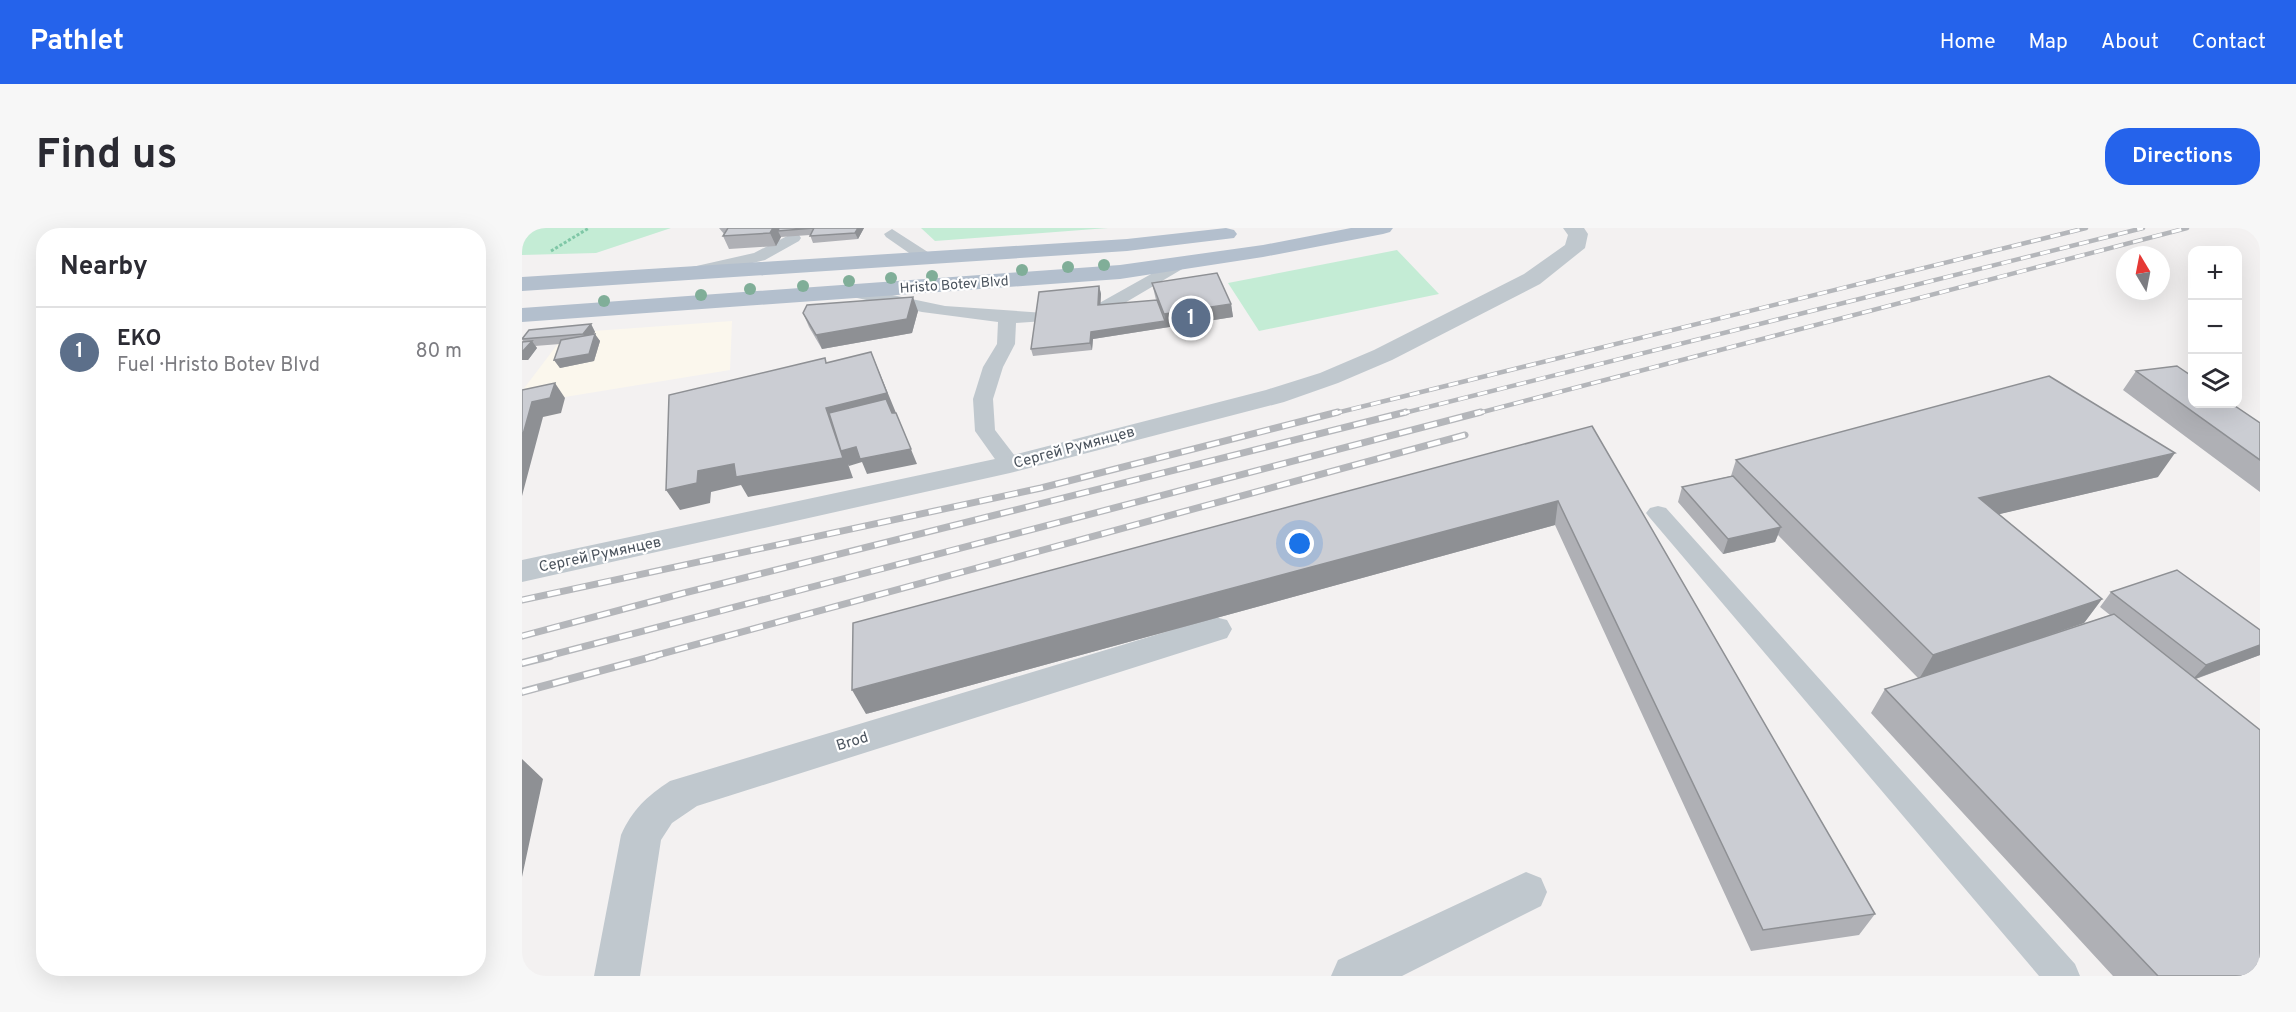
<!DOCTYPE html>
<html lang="en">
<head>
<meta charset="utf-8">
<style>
  :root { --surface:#fff; --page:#f7f7f7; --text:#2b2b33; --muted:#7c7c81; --line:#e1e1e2; --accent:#2563eb }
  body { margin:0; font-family:Overpass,sans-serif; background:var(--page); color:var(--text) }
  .controls { position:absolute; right:18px; top:18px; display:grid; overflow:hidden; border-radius:12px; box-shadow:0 6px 24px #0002 }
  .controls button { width:54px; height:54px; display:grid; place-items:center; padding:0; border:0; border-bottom:2px solid var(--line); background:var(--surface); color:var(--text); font:30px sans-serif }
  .compass { position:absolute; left:1594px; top:18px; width:54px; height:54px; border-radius:50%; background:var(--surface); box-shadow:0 6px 24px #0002; rotate:350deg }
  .you { position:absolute; left:778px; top:316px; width:21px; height:21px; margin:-15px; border:4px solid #fff; border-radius:50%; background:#1a73e8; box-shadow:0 0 0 9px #1a73e833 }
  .badge { display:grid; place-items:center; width:39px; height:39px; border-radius:50%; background:var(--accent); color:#fff; font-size:20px; font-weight:700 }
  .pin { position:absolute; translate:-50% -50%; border:3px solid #fff; box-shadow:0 2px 6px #0006 }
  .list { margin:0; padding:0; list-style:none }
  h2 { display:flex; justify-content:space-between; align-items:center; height:78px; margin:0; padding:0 24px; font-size:26px }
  h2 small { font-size:20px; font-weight:400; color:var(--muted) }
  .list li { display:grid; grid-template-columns:39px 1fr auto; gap:18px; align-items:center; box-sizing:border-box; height:90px; padding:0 24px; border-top:2px solid var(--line) }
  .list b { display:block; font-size:22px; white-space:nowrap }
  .list p { margin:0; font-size:20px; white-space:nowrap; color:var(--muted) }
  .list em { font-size:20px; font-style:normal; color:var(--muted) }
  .icon { flex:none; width:33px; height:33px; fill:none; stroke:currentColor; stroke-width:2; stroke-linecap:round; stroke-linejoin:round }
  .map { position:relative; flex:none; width:1738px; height:748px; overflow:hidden; border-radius:24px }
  header { display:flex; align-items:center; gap:36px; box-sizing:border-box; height:84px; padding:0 30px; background:var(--accent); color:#fff }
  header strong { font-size:28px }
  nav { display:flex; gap:33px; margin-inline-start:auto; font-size:21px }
  .intro { display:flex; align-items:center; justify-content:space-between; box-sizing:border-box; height:144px; padding:0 36px }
  h1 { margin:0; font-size:42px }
  .button { padding:15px 27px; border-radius:24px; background:var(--accent); color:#fff; font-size:21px; font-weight:700 }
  main { display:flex; gap:36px; padding:0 36px }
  aside { flex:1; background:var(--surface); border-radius:24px; box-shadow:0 6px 24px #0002 }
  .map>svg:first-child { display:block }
  .commercial { fill:#fbf7ed }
  .green { fill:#c4ecd5 }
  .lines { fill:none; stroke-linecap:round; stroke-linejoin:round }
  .path { stroke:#7fc7a6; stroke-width:3; stroke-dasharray:3 2; stroke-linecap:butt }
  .service { fill:#c0c8ce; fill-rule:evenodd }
  .minor { fill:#c0c8ce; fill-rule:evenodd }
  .primary { fill:#b3bfcd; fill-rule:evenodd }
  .rail-far2-casing { stroke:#b4b6ba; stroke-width:4.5 }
  .rail-far1-casing { stroke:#b4b6ba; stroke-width:7 }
  .rail-casing { stroke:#b4b6ba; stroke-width:8 }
  .rail-far2 { stroke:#fff; stroke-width:3; stroke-dasharray:10; stroke-linecap:butt }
  .rail-far1 { stroke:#fff; stroke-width:4.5; stroke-dasharray:13; stroke-linecap:butt }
  .rail { stroke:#fff; stroke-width:5; stroke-dasharray:16; stroke-linecap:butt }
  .tree { fill:#80ae98 }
  .wall { fill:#afb0b5 }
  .shaded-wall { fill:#8e9094 }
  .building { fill:#cbcdd3; stroke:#8e9094; stroke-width:1.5 }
  .labels { text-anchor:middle; stroke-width:4.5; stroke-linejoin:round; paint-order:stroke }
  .far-street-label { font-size:14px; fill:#4a535d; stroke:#fff }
  .street-label { font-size:15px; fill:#4a535d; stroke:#fff }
</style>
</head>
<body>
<header>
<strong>Pathlet</strong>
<nav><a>Home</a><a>Map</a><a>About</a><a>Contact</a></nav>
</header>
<div class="intro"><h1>Find us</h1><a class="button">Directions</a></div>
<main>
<aside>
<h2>Nearby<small></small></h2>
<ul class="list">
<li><span class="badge" style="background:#5c6f8a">1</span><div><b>EKO</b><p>Fuel · Hristo Botev Blvd</p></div><em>80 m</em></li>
</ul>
</aside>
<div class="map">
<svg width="1738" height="748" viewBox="0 0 1738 748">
  <rect width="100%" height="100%" fill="#f3f1f1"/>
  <path class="commercial" d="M210,93L208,142L0,176V163L44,105Z"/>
  <path class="green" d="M0,0H149L74,25L0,27Z
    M399,0H586L413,13Z
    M875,22L917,66L737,103L706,55Z"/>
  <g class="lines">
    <path class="path" d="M29,23L67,0"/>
    <path class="service" d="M370,1L412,28L414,31L412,34H400L364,9L362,6Z
      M271,5L277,7L279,10L277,13L243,32L176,48L168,43L170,39L232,25Z
      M656,31L664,36L662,40L584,86H572L569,82L572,78Z
      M332,59L423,78L523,85L526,89L523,93L494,95L493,116L481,139L471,171L473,202L499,236L496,241L488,243L480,241L453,203L451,171L461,139L475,116L476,94L400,84L326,68L323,64L326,60Z
      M1136,278L1144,280L1553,736L1558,748H1517L1128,290L1124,285L1128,280Z"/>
    <path class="minor" d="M1041,0H1062L1066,6L1063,20L1018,56L870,132L816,155L762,174L488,245L0,354V332L487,228L744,162L798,145L852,122L1002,46L1043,17L1046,7Z
      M693,389L705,392L710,401L705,410L175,578L150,595L139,612L118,748H72L99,607C111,581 124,569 148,553Z
      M1004,644L1019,650L1025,664L1019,678L880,748H809L816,732Z"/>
    <path class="primary" d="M704,0L712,2L715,6L712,10L605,23L0,63V49L605,11Z
      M829,0H871L868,4L861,6L741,29L598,51L0,94V80L598,37L741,17Z"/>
    <defs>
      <path id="rail-far2" d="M810,186L1564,0
        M878,186L1621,0
        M953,186L1665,0"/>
      <path id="rail-far1" d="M0,372L519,260L816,184
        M0,408L162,365L884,184
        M22,429L959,184
        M128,429L943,207"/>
      <path id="rail" d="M0,435L28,428
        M0,464L133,428"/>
    </defs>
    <use href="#rail-far2" class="rail-far2-casing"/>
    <use href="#rail-far1" class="rail-far1-casing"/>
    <use href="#rail" class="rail-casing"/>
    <use href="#rail-far2" class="rail-far2"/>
    <use href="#rail-far1" class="rail-far1"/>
    <use href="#rail" class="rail"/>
  </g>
  <g class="tree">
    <circle cx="582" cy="37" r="6"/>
    <circle cx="546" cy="39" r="6"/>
    <circle cx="500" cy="42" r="6"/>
    <circle cx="410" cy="48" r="6"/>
    <circle cx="369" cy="50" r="6"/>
    <circle cx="327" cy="53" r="6"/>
    <circle cx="281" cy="58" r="6"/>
    <circle cx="228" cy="61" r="6"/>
    <circle cx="179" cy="67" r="6"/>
    <circle cx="82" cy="73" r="6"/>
  </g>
  <path class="wall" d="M197,0H342L336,11L291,15L288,7L259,9L254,18L207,21L201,8L202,6Z
    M630,55L709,76L711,89L571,111L570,122L511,128L509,121L577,58L579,66L578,77L634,72Z
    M396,83L390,105L300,121L287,99L281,85Z
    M69,96L73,104L72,106L78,113L72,133L38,140L32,132L38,116L13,118L15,120L6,132H0V114H1L0,110Z
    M1614,143L1738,195V264L1601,162Z
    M1070,198L1353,686L1337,707L1229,723L1033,297L344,486Z
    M1214,232L1636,249L1477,286L1580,371L1562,395L1492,419L1588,387L1578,379L1589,364L1738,402V427L1674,451L1738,748H1591L1349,485L1363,461L1396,450L1256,307L1253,314L1201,326L1156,274L1160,259L1209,248Z"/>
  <path class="shaded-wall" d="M251,0H264L256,3L259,9L254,18L248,5Z
    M336,0H342L336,11L333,5Z
    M577,58L579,66L578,85L576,77Z
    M391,69L396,83L390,105L300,121L294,107Z
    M709,76L711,89L571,111L570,122L568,115L569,104L643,93L642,86Z
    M69,96L73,104L66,113L61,106Z
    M73,106L78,113L72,133L38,140L32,132Z
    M10,113L15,120L6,132H0V124Z
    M349,124L395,236L345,246L340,234L327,238L326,236L331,250L226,269L219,257L189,264L188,275L158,282L144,262L176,243Z
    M33,155L43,170L39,185L21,189L0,268V210L10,174Z
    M1653,225L1636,249L1444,294L1457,270Z
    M1036,273L1033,297L344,486L330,462Z
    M1259,299L1253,314L1201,326L1206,311Z
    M1580,371L1562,395L1397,451L1411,427Z
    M1738,417V427L1670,452L1684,437Z
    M0,531L21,551L0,649Z"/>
  <path class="building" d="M206,0H251L248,5L201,8Z
    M257,0H292L256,3Z
    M292,0H336L333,5L288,8Z
    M695,45L709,76L642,86L630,55Z
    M577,58L576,77L635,72L643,93L569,104L568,115L509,121L517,64Z
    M391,69L385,91L294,107L281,85L285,77Z
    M69,96L61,106L0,111L7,102Z
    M73,106L67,126L32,132L39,112Z
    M10,113L0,124V114Z
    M349,124L365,165L304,180L321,230L214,249L212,236L176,243L175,255L144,262L147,167L303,130L304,135Z
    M1655,138L1671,149V176H1710L1738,195V232L1614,143Z
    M1527,148L1653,225L1457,270L1580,371L1411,427L1214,232Z
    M33,155L28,170L10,174L0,210V162Z
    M364,171L370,185H374L389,221L338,231L334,219L319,223L307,185Z
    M1070,198L1353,686L1241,702L1036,273L330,462L331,395Z
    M1211,248L1259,299L1206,311L1160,259Z
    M1655,342L1738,402V417L1684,437L1589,364Z
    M1592,386L1738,502V748H1636L1363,461Z"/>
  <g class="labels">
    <g class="far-street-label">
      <text transform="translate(432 56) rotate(-4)" y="5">Hristo Botev Blvd</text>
    </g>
    <g class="street-label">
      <text transform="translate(552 219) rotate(-15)" y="5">Сергей Румянцев</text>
      <text transform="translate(78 326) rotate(-12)" y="5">Сергей Румянцев</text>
      <text transform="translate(330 513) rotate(-17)" y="5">Brod</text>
    </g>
  </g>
</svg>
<div class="controls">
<button>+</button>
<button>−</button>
<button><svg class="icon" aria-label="layers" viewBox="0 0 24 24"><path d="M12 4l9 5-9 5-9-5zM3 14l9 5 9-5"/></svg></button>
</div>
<svg class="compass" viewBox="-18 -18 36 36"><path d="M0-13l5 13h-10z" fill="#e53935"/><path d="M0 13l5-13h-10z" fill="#7c7c81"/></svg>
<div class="you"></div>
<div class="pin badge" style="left:669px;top:90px;background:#5c6f8a">1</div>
</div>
</main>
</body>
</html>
